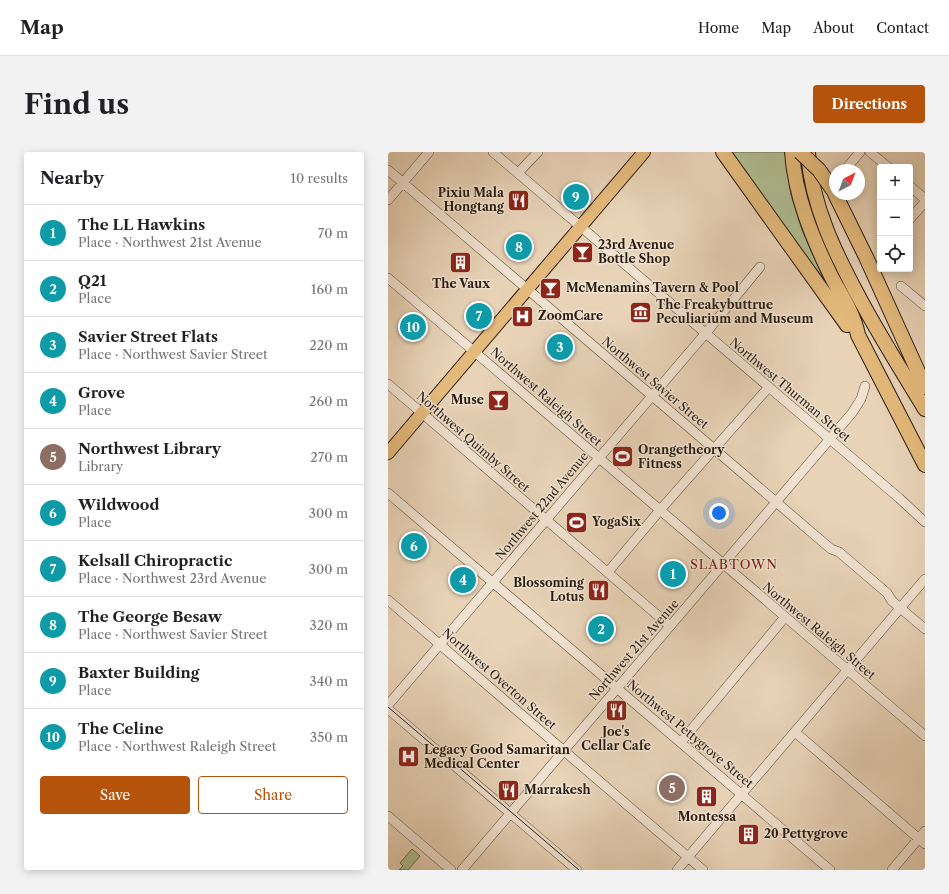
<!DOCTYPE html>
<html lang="en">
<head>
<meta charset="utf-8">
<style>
  :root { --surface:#fff; --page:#f2f2f2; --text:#202124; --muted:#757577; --line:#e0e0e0; --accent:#b45309 }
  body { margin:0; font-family:"Libre Caslon Text",serif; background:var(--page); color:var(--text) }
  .controls { position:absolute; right:12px; top:12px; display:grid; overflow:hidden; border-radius:4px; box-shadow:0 2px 10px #0003 }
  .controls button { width:36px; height:36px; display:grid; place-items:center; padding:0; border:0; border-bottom:1px solid var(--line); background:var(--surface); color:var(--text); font:20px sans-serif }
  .compass { position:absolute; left:441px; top:12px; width:36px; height:36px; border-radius:50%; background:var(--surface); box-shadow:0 2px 10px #0003; rotate:42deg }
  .you { position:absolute; left:331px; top:361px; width:14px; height:14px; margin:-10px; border:3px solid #fff; border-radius:50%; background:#1a73e8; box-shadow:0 0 0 6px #1a73e833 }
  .badge { display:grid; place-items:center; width:26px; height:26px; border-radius:50%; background:var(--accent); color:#fff; font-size:13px; font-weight:700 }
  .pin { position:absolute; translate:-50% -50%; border:2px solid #fff; box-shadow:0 1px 4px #0006 }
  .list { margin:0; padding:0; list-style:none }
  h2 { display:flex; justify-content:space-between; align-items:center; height:52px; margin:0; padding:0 16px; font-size:17px }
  h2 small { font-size:13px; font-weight:400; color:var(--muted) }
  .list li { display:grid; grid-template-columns:26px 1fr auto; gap:12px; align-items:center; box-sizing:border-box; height:56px; padding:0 16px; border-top:1px solid var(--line) }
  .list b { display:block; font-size:15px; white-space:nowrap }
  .list p { margin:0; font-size:13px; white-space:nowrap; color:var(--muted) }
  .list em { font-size:13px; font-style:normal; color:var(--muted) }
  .actions { display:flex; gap:8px; padding:12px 16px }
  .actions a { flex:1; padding:9px 0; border:1px solid var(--accent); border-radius:4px; text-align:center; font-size:14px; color:var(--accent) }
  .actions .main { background:var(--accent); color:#fff }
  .icon { flex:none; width:22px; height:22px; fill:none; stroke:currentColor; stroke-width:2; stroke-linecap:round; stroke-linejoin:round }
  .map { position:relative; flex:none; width:537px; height:718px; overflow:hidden; border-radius:4px }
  header { display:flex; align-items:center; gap:24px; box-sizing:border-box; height:56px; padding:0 20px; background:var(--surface); border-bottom:1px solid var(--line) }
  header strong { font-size:19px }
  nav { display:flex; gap:22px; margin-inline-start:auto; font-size:14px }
  .intro { display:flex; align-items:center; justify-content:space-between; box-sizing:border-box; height:96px; padding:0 24px }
  h1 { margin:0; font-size:28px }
  .button { padding:10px 18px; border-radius:4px; background:var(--accent); color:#fff; font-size:14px; font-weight:700 }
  main { display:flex; gap:24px; padding:0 24px }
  aside { flex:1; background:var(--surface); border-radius:4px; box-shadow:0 2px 10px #0003 }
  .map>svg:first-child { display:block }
  .green { fill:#b0be93; stroke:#6c6d52 }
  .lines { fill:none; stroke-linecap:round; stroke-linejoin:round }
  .minor-casing { stroke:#594a3a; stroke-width:10 }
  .major-casing { stroke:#291c10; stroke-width:14 }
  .highway-casing { stroke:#291c10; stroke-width:16 }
  .minor { stroke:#f0e2d0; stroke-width:9 }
  .major { stroke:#e4ba7c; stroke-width:12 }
  .highway { stroke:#e4ba7c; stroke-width:14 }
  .tram { stroke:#291c10; stroke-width:1 }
  .highway-bridge-casing { stroke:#291c10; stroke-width:16; stroke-linecap:butt }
  .highway-bridge { stroke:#e4ba7c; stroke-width:14 }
  .labels { text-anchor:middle; stroke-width:3; stroke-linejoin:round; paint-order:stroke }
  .poi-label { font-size:12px; font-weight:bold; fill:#291c10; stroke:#f0e2d0; text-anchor:start }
  .street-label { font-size:12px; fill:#291c10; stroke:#f0e2d0 }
  .neighbourhood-label { font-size:13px; letter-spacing:1px; fill:#7a1f14; stroke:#f0e2d0 }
</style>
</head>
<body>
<header>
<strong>Map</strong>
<nav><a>Home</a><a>Map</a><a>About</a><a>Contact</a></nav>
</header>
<div class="intro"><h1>Find us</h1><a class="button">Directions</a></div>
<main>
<aside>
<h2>Nearby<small>10 results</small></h2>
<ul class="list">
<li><span class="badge" style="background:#0f9aa8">1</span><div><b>The LL Hawkins</b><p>Place · Northwest 21st Avenue</p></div><em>70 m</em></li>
<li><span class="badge" style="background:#0f9aa8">2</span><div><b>Q21</b><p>Place</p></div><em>160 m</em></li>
<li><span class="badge" style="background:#0f9aa8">3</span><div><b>Savier Street Flats</b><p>Place · Northwest Savier Street</p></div><em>220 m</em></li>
<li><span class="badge" style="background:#0f9aa8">4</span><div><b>Grove</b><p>Place</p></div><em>260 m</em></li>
<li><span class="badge" style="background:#8d6e63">5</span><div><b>Northwest Library</b><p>Library</p></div><em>270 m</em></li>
<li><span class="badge" style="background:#0f9aa8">6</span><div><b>Wildwood</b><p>Place</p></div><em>300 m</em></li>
<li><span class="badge" style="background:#0f9aa8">7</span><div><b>Kelsall Chiropractic</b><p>Place · Northwest 23rd Avenue</p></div><em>300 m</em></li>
<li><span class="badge" style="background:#0f9aa8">8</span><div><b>The George Besaw</b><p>Place · Northwest Savier Street</p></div><em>320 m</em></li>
<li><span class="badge" style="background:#0f9aa8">9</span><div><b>Baxter Building</b><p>Place</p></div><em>340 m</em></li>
<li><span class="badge" style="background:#0f9aa8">10</span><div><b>The Celine</b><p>Place · Northwest Raleigh Street</p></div><em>350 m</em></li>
</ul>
<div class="actions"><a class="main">Save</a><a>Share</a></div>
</aside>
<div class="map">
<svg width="537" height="718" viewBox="0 0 537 718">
  <rect width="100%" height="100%" fill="#e8d3b7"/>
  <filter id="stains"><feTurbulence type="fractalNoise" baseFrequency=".005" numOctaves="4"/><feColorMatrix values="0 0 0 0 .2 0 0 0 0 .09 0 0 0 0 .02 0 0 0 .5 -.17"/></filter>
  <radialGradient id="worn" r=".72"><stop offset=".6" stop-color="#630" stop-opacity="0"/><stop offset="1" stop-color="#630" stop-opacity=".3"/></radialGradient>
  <path class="green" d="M338,0H397L403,43L414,78L435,126Z
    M24,697L32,704L20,718H11L15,714L12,711Z"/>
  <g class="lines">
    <defs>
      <path id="minor" d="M105,0L511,346L537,370
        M482,0L500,15
        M0,18L443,397L451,400L499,441L504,449L537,477
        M457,18L472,0
        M130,21L150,0
        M522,34L537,47
        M0,48L41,0
        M522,67L537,50
        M0,126L537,584
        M513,134L537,154
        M0,232L282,474
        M0,341L442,718
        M220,420L272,358L380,236
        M0,448L315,718
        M0,553L317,182L372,115
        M0,557L189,718
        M407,580L537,692
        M293,590L397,465
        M0,664L63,718
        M74,718L464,261L473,247L477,234
        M289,718L537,427
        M504,718L537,679"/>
      <path id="major" d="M0,301L256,0"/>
      <path id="highway" d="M335,0L459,173
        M404,0C407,44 424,85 443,124C453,143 466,162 470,183L537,313
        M420,1C424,55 448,103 473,149C493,186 515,221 537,257
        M447,42L478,105L537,235"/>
    </defs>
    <use href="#minor" class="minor-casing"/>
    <use href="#major" class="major-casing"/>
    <use href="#highway" class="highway-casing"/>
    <use href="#minor" class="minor"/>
    <use href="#major" class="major"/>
    <use href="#highway" class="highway"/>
    <path class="tram" d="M0,555L191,718"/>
    <defs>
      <path id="highway-bridge" d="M412,0L431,18L445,38"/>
    </defs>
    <use href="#highway-bridge" class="highway-bridge-casing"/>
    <use href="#highway-bridge" class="highway-bridge"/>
  </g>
  <defs>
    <symbol id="restaurant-square" viewBox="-11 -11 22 22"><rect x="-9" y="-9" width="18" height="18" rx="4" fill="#8f2418" stroke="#f0e2d0"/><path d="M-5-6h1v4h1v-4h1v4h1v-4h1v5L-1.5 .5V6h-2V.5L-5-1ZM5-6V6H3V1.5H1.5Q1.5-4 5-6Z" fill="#fff"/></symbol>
    <symbol id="bar-square" viewBox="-11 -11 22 22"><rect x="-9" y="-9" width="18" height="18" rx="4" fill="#8f2418" stroke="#f0e2d0"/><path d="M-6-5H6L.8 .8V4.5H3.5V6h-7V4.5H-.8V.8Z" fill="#fff"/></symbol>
    <symbol id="building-square" viewBox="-11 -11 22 22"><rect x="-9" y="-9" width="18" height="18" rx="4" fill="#8f2418" stroke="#f0e2d0"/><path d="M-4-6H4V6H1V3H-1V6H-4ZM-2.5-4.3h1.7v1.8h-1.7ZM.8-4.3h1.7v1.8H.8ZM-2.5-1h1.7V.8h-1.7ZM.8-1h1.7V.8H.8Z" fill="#fff"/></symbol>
    <symbol id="museum-square" viewBox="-11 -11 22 22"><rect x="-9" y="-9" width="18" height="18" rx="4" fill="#8f2418" stroke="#f0e2d0"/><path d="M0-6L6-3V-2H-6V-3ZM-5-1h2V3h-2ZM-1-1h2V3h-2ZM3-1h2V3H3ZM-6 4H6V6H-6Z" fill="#fff"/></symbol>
    <symbol id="hospital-square" viewBox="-11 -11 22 22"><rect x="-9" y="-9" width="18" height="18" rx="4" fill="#8f2418" stroke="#f0e2d0"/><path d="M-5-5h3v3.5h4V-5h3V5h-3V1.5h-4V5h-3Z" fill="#fff"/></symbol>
    <symbol id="stadium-square" viewBox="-11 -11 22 22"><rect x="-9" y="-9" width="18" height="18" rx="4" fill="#8f2418" stroke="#f0e2d0"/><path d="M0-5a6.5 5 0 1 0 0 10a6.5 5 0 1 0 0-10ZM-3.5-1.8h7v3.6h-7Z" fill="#fff"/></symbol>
  </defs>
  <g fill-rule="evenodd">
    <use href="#restaurant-square" x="118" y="36" width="25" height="25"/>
    <use href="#bar-square" x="182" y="88" width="25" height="25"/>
    <use href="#building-square" x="60" y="98" width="25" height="25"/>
    <use href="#bar-square" x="150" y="124" width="25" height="25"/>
    <use href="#museum-square" x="240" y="148" width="25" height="25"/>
    <use href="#hospital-square" x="122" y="152" width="25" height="25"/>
    <use href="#bar-square" x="98" y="236" width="25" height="25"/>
    <use href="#stadium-square" x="222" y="292" width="25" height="25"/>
    <use href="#stadium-square" x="176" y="358" width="25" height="25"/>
    <use href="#restaurant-square" x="198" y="426" width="25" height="25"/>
    <use href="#restaurant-square" x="216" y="546" width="25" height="25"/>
    <use href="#hospital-square" x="8" y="592" width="25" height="25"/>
    <use href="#restaurant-square" x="108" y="626" width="25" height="25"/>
    <use href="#building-square" x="306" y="632" width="25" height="25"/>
    <use href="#building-square" x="348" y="670" width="25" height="25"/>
  </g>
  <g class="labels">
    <g class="poi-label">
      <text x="116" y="45" text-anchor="end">Pixiu Mala<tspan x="116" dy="14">Hongtang</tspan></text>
      <text x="210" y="97">23rd Avenue<tspan x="210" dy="14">Bottle Shop</tspan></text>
      <text x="73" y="136" text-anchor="middle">The Vaux</text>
      <text x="178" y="140">McMenamins Tavern &amp; Pool</text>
      <text x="268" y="157">The Freakybuttrue<tspan x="268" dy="14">Peculiarium and Museum</tspan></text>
      <text x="150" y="168">ZoomCare</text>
      <text x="96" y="252" text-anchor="end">Muse</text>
      <text x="250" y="302">Orangetheory<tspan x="250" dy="14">Fitness</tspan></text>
      <text x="204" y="374">YogaSix</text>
      <text x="196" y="435" text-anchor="end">Blossoming<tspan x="196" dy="14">Lotus</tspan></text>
      <text x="228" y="584" text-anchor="middle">Joe's<tspan x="228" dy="14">Cellar Cafe</tspan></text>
      <text x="36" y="602">Legacy Good Samaritan<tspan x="36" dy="14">Medical Center</tspan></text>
      <text x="136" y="642">Marrakesh</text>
      <text x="319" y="669" text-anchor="middle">Montessa</text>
      <text x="376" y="686">20 Pettygrove</text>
    </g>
    <g class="street-label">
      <text transform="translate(267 231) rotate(40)" y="4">Northwest Savier Street</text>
      <text transform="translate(402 238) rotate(40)" y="4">Northwest Thurman Street</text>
      <text transform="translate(158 245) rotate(41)" y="4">Northwest Raleigh Street</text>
      <text transform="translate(85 290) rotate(41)" y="4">Northwest Quimby Street</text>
      <text transform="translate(154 354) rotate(-50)" y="4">Northwest 22nd Avenue</text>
      <text transform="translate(431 479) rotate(40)" y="4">Northwest Raleigh Street</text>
      <text transform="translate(246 498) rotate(-49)" y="4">Northwest 21st Avenue</text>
      <text transform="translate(111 527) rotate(41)" y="4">Northwest Overton Street</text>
      <text transform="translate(302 582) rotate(40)" y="4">Northwest Pettygrove Street</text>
    </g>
    <g class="neighbourhood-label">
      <text x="346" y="417">SLABTOWN</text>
    </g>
  </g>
  <rect width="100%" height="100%" filter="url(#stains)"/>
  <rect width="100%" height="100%" fill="url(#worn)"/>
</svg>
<div class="controls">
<button>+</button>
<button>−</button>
<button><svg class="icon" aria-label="locate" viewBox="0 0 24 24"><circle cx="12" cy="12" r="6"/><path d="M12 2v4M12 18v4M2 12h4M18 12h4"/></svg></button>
</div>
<svg class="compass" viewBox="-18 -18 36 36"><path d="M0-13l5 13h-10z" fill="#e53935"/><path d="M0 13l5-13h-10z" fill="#757577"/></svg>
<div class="you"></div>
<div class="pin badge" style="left:285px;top:422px;background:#0f9aa8">1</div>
<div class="pin badge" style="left:213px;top:477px;background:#0f9aa8">2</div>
<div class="pin badge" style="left:172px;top:195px;background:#0f9aa8">3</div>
<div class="pin badge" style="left:75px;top:428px;background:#0f9aa8">4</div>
<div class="pin badge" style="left:284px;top:636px;background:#8d6e63">5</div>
<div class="pin badge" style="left:26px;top:394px;background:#0f9aa8">6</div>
<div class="pin badge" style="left:91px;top:164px;background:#0f9aa8">7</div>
<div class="pin badge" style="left:131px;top:95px;background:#0f9aa8">8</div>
<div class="pin badge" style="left:188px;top:45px;background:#0f9aa8">9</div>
<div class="pin badge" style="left:25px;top:175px;background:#0f9aa8">10</div>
</div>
</main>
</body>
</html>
